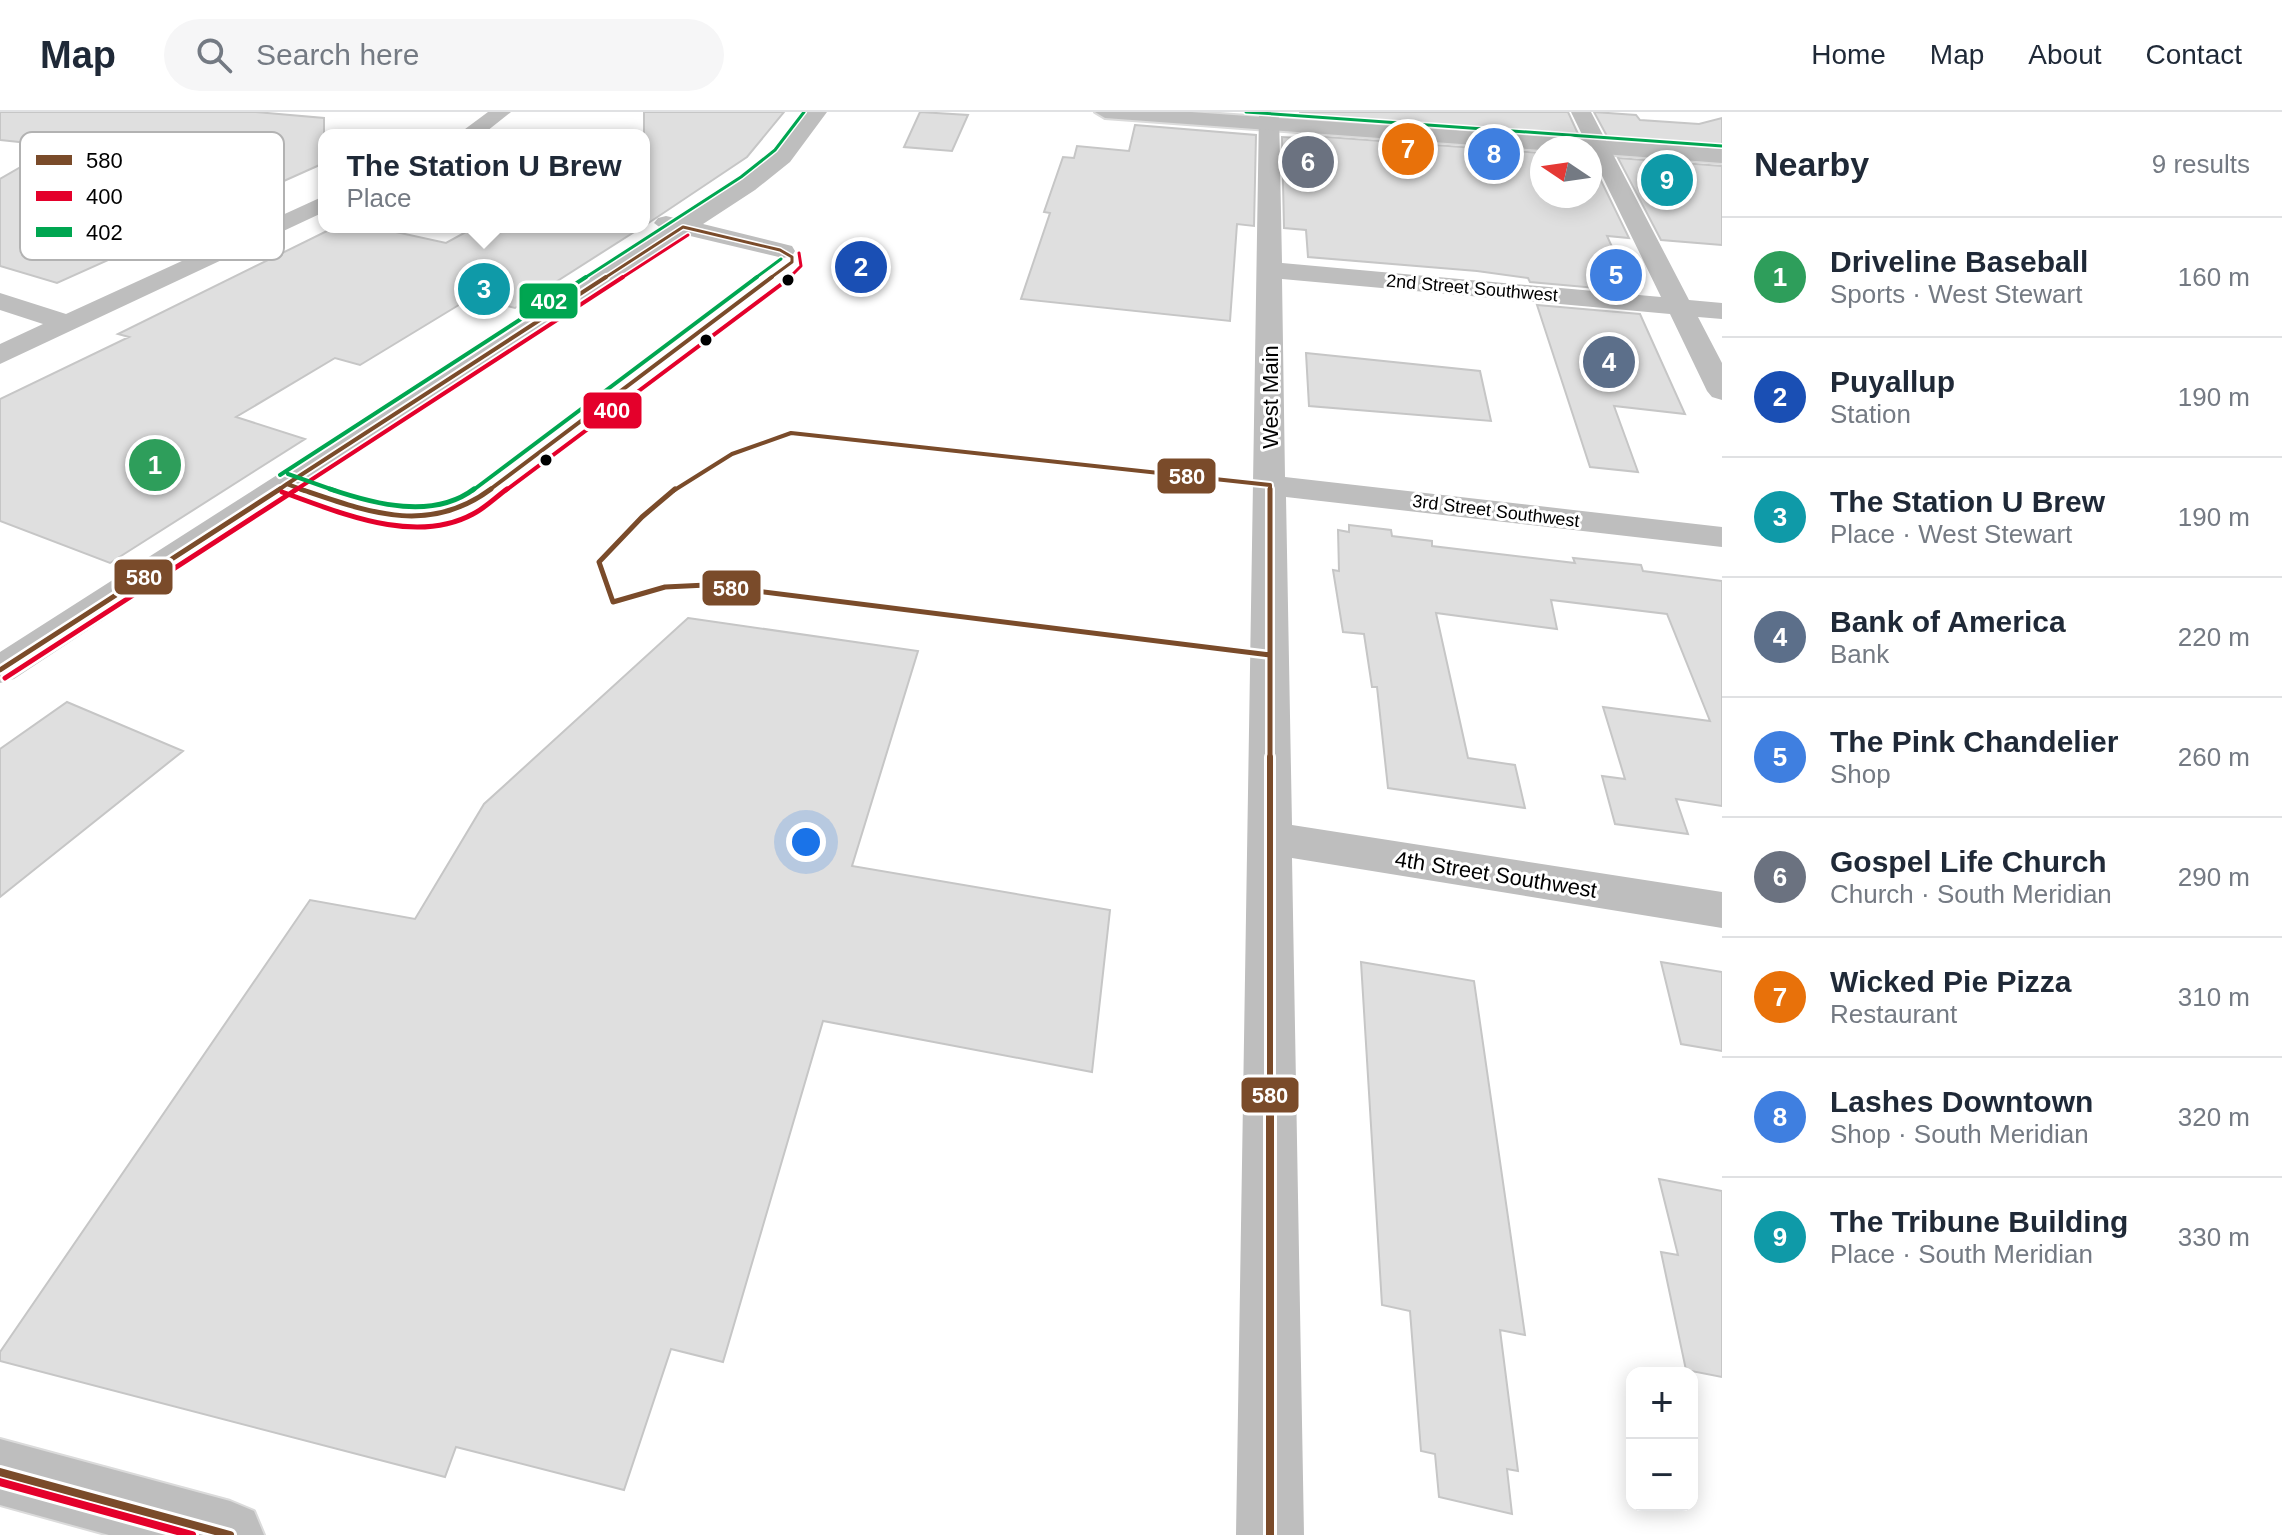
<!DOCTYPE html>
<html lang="en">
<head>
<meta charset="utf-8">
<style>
  :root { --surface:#fff; --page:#f6f6f7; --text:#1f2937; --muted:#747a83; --line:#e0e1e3; --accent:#b45309 }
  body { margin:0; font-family:Helvetica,sans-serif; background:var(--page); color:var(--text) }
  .controls { position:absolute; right:24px; bottom:24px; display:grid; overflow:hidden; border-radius:16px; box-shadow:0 4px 20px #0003 }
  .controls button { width:72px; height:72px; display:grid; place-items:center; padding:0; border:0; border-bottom:2px solid var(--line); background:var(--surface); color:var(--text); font:40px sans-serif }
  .compass { position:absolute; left:1530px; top:24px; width:72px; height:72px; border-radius:50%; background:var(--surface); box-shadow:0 4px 20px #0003; rotate:283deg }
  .you { position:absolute; left:806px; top:730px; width:28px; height:28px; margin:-20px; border:6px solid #fff; border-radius:50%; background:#1a73e8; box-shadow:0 0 0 12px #1a73e833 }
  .badge { display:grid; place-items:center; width:52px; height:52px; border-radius:50%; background:var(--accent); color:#fff; font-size:26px; font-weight:700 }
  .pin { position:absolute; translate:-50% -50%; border:4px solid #fff; box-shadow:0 2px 8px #0006 }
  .popup { position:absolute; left:318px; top:17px; width:332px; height:104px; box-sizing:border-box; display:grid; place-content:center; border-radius:16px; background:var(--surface); filter:drop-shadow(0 2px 6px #0005); font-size:26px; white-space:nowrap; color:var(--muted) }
  .popup b { font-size:30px; color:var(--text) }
  .popup::after { content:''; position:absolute; left:50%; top:100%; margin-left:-16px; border:16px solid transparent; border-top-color:var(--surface) }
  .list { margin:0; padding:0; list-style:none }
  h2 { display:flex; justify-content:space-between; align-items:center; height:104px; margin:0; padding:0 32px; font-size:34px }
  h2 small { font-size:26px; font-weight:400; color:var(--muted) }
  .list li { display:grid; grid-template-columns:52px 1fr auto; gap:24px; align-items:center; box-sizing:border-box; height:120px; padding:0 32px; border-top:2px solid var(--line) }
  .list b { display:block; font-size:30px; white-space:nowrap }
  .list p { margin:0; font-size:26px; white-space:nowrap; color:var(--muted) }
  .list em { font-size:26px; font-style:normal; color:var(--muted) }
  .icon { flex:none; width:44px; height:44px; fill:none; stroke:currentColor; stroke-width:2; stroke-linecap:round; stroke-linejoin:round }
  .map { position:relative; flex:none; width:1722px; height:1423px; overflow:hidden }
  header { display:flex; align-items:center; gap:48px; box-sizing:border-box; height:112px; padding:0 40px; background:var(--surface); border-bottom:2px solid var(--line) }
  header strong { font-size:38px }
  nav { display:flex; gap:44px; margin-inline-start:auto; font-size:28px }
  .search { width:560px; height:72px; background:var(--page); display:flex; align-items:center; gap:20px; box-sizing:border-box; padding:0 28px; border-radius:44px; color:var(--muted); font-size:30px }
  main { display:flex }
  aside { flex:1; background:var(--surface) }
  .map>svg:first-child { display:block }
  .building { fill:#dfdfdf; stroke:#c6c6c6; stroke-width:2 }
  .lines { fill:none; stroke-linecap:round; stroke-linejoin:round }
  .major-casing { stroke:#dbdbdb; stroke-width:4 }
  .minor { fill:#bebebe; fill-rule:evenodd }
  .major { fill:#bebebe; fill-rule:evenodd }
  .bus-1-far4-casing { stroke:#fff; stroke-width:6 }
  .bus-1-far3-casing { stroke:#fff; stroke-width:8 }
  .bus-1-far2-casing { stroke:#fff; stroke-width:10 }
  .bus-1-far1-casing { stroke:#fff; stroke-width:12 }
  .bus-1-casing { stroke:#fff; stroke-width:14 }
  .bus-2-far3-casing { stroke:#fff; stroke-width:6 }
  .bus-2-far2-casing { stroke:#fff; stroke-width:8 }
  .bus-2-far1-casing { stroke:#fff; stroke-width:10 }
  .bus-2-casing { stroke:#fff; stroke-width:14 }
  .bus-3-far2-casing { stroke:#fff; stroke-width:6 }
  .bus-3-far1-casing { stroke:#fff; stroke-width:8 }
  .bus-3-casing { stroke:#fff; stroke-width:10 }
  .bus-1-far4 { stroke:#7a4b2a; stroke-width:3 }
  .bus-1-far3 { stroke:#7a4b2a; stroke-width:4 }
  .bus-1-far2 { stroke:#7a4b2a; stroke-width:5 }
  .bus-1-far1 { stroke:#7a4b2a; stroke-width:6 }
  .bus-1 { stroke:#7a4b2a; stroke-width:8 }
  .bus-2-far3 { stroke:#e4002b; stroke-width:3 }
  .bus-2-far2 { stroke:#e4002b; stroke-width:4 }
  .bus-2-far1 { stroke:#e4002b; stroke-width:5 }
  .bus-2 { stroke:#e4002b; stroke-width:8 }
  .bus-3-far2 { stroke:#00a651; stroke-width:3 }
  .bus-3-far1 { stroke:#00a651; stroke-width:4 }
  .bus-3 { stroke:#00a651; stroke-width:5 }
  .bus-dot { fill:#000; stroke:#fff; stroke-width:3 }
  .labels { text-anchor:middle; stroke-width:6; stroke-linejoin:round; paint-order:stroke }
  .far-street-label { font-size:18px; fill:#000; stroke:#fff }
  .street-label { font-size:22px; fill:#000; stroke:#fff }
  .key { fill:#fff; stroke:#b2b2b2; stroke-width:2 }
  .key-label { font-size:22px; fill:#000 }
  .line-badge { stroke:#fff; stroke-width:3 }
  .badge-label { font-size:22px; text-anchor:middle; font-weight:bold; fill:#fff }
</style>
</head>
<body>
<header>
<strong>Map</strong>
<div class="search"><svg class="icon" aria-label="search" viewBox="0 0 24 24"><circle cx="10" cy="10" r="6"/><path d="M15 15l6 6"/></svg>Search here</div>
<nav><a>Home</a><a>Map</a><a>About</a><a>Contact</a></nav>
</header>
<main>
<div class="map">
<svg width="1722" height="1423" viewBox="0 0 1722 1423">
  <rect width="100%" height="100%" fill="#fff"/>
  <path class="building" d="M0,0H256L324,6V51L57,171L0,154V67L57,34L0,28Z
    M644,0H784L747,45L644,114Z
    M920,0L968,3L952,39L904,35Z
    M1300,0H1568L1579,24L1300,5Z
    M1594,0L1636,3L1640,8L1699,12L1722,6V34L1608,26Z
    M1135,13L1256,23L1254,114L1237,112L1230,209L1021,187L1050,101L1044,100L1063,45L1074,46L1077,34L1129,39Z
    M1300,23L1542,41V84H1590V46L1629,126L1607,124L1631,176L1628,175L1629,179L1530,170L1528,166L1477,159L1308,145L1306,118L1284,116L1282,25L1300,26Z
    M1618,46L1722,54V133L1661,128Z
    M335,115H373L446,131L475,115H642L515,196L472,185L360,253L335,246L236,305L305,327L110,451L0,409V287L129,225L118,222Z
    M1537,193L1640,202L1685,302L1614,294L1638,360L1590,355Z
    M1306,241L1480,259L1491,309L1309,294Z
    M1349,413L1391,418L1392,424L1432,429V434L1575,451L1573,446L1641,453L1643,459L1722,469V694L1676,687L1688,722L1615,712L1602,664L1625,667L1603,595L1710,609L1667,502L1551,488L1557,517L1436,501L1468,646L1515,653L1525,696L1388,676L1377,575H1372L1364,522L1343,520L1333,458L1339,459L1338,418L1349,420Z
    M688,506L918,539L852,754L1110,798L1092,960L823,909L723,1250L671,1237L624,1378L456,1335L445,1365L0,1249V1240L310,788L415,807L484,692Z
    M67,590L183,639L0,785V637Z
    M1361,850L1474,869L1525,1223L1500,1218L1518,1359L1507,1357L1512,1402L1439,1385L1435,1342L1421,1339L1410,1199L1382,1193Z
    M1661,850L1722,860V939L1681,932Z
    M1659,1067L1722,1079V1265L1686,1258L1661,1140L1678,1143Z"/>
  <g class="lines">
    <defs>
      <path id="major" d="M1095,0H1191L1722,37V51L1590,41V36L1542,38L1105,6Z
        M0,1327L230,1389L254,1399L264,1423H109L0,1393Z"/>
    </defs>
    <use href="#major" class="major-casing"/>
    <path class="minor" d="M488,0H511L482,23H457Z
      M806,0H827L790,50L755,78L703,112L792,134L795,139L792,144L783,146L686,123L14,567L0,571V540L662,117L654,111L658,106L666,104L679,107L739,68L774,40Z
      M1259,0H1279L1282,151L1661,185L1571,0H1591L1689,188L1722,191V207L1698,205L1722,251V288L1712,285L1707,279L1670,202L1282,167L1285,365L1722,415V435L1286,385L1292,713L1722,780V816L1292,746L1304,1423H1236Z
      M324,84V100L0,252V232L43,212L0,198V181L66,202Z"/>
    <use href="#major" class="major"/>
    <defs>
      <path id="bus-1-far4" d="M603,167L683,115L780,138L792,145V150L769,167"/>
      <path id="bus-1-far3" d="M277,379L287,372
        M306,379L287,372L606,165
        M488,379L772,165
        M673,379L732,342L791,321L1270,373V379"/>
      <path id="bus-1-far2" d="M300,377C368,400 428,424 491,377
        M675,377L642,405L599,450L613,490L665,475L707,473L1270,543V377
        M1270,543V647
        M0,558L280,377"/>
      <path id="bus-1-far1" d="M1270,645V989"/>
      <path id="bus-1" d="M1270,987V1423
        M0,1360L230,1423"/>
      <path id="bus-2-far3" d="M620,167L688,123
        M788,167L801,154L799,141"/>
      <path id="bus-2-far2" d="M294,379L623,165
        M505,379L791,165"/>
      <path id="bus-2-far1" d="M282,380C339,400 414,434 473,402C485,396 496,385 507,377
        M5,566L297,377"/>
      <path id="bus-2" d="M0,1370L192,1423"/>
      <path id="bus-3-far2" d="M1246,0L1722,34
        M583,167L741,65L775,38L804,0
        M754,167L781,147"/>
      <path id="bus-3-far1" d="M288,362L336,379
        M280,363L586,165
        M472,379L757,165"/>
      <path id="bus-3" d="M330,377C374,392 433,408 474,377"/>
    </defs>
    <use href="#bus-1-far4" class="bus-1-far4-casing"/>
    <use href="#bus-1-far3" class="bus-1-far3-casing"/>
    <use href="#bus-1-far2" class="bus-1-far2-casing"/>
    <use href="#bus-1-far1" class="bus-1-far1-casing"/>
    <use href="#bus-1" class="bus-1-casing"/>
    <use href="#bus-2-far3" class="bus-2-far3-casing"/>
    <use href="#bus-2-far2" class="bus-2-far2-casing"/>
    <use href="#bus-2-far1" class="bus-2-far1-casing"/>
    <use href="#bus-2" class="bus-2-casing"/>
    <use href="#bus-3-far2" class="bus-3-far2-casing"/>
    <use href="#bus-3-far1" class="bus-3-far1-casing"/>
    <use href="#bus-3" class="bus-3-casing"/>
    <use href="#bus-1-far4" class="bus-1-far4"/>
    <use href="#bus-1-far3" class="bus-1-far3"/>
    <use href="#bus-1-far2" class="bus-1-far2"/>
    <use href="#bus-1-far1" class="bus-1-far1"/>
    <use href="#bus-1" class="bus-1"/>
    <use href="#bus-2-far3" class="bus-2-far3"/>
    <use href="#bus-2-far2" class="bus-2-far2"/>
    <use href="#bus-2-far1" class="bus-2-far1"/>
    <use href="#bus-2" class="bus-2"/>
    <use href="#bus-3-far2" class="bus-3-far2"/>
    <use href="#bus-3-far1" class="bus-3-far1"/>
    <use href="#bus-3" class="bus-3"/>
  </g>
  <g class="bus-dot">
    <circle cx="788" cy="168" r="7"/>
    <circle cx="706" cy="228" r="7"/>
    <circle cx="546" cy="348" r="7"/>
  </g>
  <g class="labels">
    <g class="far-street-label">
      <text transform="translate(1472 176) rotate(5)" y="6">2nd Street Southwest</text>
      <text transform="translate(1496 399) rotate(7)" y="6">3rd Street Southwest</text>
    </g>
    <g class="street-label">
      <text transform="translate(1270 285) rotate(-90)" y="8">West Main</text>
      <text transform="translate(1496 762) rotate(9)" y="8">4th Street Southwest</text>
    </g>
  </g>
  <rect x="20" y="20" width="264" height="128" rx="12" class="key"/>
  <rect x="36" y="43" width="36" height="10" fill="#7a4b2a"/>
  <rect x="36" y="79" width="36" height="10" fill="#e4002b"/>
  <rect x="36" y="115" width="36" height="10" fill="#00a651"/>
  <g class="key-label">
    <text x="86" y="56">580</text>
    <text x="86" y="92">400</text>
    <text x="86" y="128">402</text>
  </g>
  <g class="line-badge">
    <rect x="518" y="170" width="61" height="38" rx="8" fill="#00a651"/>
    <rect x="582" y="279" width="61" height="39" rx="8" fill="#e4002b"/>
    <rect x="1156" y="345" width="61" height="38" rx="8" fill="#7a4b2a"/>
    <rect x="113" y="446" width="61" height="38" rx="8" fill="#7a4b2a"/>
    <rect x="701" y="457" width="61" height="38" rx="8" fill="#7a4b2a"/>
    <rect x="1240" y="964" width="60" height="38" rx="8" fill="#7a4b2a"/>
  </g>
  <g class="badge-label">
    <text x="549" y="197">402</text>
    <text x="612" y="306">400</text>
    <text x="1187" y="372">580</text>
    <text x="144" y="473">580</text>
    <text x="731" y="484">580</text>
    <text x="1270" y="991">580</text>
  </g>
</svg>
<div class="controls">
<button>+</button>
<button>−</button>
</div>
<svg class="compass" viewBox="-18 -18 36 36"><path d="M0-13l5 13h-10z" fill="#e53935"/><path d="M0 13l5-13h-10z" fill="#747a83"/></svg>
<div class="you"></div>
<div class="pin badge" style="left:155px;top:353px;background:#2e9e5b">1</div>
<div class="pin badge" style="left:861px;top:155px;background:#1a4fb4">2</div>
<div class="pin badge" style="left:484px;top:177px;background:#0f9aa8">3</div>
<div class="popup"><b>The Station U Brew</b>Place</div>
<div class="pin badge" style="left:1609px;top:250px;background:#5c6f8a">4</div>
<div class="pin badge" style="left:1616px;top:163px;background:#3f7fe0">5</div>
<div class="pin badge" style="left:1308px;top:50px;background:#6b7280">6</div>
<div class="pin badge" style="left:1408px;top:37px;background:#e8710a">7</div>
<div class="pin badge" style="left:1494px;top:42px;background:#3f7fe0">8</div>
<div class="pin badge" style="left:1667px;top:68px;background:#0f9aa8">9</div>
</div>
<aside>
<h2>Nearby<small>9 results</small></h2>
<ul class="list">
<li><span class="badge" style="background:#2e9e5b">1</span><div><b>Driveline Baseball</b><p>Sports · West Stewart</p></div><em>160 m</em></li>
<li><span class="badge" style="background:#1a4fb4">2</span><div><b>Puyallup</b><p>Station</p></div><em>190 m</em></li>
<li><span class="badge" style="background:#0f9aa8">3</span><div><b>The Station U Brew</b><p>Place · West Stewart</p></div><em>190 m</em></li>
<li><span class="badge" style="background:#5c6f8a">4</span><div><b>Bank of America</b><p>Bank</p></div><em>220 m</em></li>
<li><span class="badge" style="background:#3f7fe0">5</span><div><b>The Pink Chandelier</b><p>Shop</p></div><em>260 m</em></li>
<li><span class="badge" style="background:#6b7280">6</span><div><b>Gospel Life Church</b><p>Church · South Meridian</p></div><em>290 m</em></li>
<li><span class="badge" style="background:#e8710a">7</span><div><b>Wicked Pie Pizza</b><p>Restaurant</p></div><em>310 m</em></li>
<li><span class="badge" style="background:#3f7fe0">8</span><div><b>Lashes Downtown</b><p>Shop · South Meridian</p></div><em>320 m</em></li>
<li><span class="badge" style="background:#0f9aa8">9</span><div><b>The Tribune Building</b><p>Place · South Meridian</p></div><em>330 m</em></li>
</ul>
</aside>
</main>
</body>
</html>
